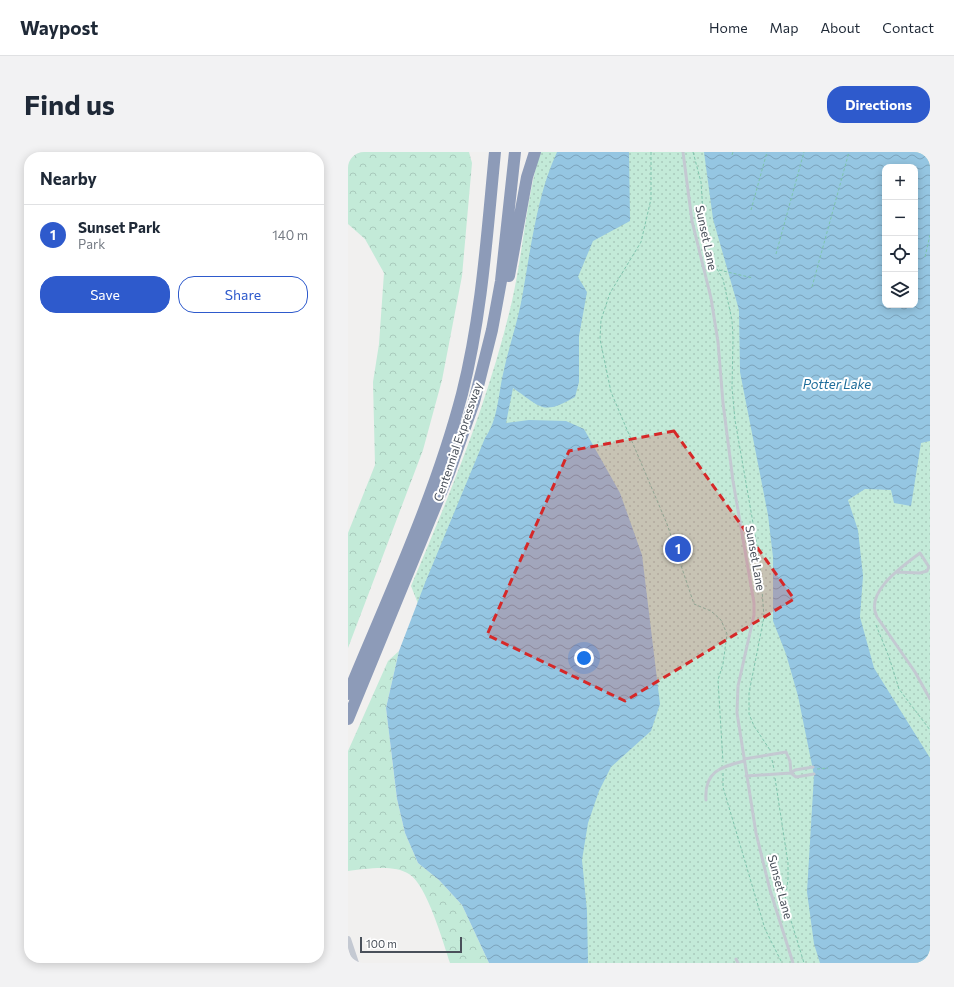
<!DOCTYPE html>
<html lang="en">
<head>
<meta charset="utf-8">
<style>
  :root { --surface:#fff; --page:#f2f2f3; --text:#1f2937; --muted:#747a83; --line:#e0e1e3; --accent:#2e5acc }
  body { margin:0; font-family:Commissioner,sans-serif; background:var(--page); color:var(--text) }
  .controls { position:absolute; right:12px; top:12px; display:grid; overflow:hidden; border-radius:8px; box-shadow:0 2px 10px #0003 }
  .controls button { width:36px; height:36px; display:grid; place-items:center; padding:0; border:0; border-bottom:1px solid var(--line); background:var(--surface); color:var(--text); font:20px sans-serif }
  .scale { position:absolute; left:12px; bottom:10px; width:102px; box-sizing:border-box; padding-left:4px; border:2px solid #49505a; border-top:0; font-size:11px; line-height:14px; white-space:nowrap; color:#49505a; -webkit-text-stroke:3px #fff; paint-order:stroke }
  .you { position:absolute; left:236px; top:506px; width:14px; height:14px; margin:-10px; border:3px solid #fff; border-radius:50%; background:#1a73e8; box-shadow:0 0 0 6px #1a73e833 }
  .badge { display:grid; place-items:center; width:26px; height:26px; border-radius:50%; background:var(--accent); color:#fff; font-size:13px; font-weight:700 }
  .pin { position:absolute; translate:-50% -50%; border:2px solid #fff; box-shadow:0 1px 4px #0006 }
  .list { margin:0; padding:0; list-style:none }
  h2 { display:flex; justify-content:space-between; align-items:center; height:52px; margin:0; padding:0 16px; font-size:17px }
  h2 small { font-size:13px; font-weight:400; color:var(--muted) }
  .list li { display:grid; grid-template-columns:26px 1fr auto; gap:12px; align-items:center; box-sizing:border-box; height:60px; padding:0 16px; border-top:1px solid var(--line) }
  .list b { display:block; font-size:15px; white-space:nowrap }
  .list p { margin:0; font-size:13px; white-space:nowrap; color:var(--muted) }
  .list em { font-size:13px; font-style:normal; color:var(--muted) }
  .actions { display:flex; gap:8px; padding:12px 16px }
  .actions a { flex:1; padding:9px 0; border:1px solid var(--accent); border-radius:16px; text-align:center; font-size:14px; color:var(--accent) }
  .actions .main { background:var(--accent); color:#fff }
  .icon { flex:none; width:22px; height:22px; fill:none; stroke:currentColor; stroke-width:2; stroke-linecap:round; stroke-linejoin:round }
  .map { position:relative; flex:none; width:582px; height:811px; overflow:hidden; border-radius:16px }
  header { display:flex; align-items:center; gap:24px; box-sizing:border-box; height:56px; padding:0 20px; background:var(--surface); border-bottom:1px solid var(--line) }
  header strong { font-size:19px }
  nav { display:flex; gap:22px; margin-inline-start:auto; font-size:14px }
  .intro { display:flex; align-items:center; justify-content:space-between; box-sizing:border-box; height:96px; padding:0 24px }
  h1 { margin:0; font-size:28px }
  .button { padding:10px 18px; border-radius:16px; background:var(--accent); color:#fff; font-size:14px; font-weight:700 }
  main { display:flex; gap:24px; padding:0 24px }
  aside { flex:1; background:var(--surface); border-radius:16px; box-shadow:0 2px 10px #0003 }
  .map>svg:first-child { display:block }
  .forest { fill:url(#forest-crowns) }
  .park { fill:url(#park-dots); fill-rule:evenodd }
  .water { fill:url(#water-waves); fill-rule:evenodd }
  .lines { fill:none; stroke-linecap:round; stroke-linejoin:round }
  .path { stroke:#7fc4ad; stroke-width:1; stroke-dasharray:3 2; stroke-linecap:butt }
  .service { stroke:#c4c9d2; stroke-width:3 }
  .minor { stroke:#c4c9d2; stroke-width:6 }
  .motorway { stroke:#8d9bb8; stroke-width:12 }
  .marked { fill:#d62828; fill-opacity:0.2; stroke:#d62828; stroke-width:3; stroke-dasharray:8 5; stroke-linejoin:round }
  .labels { text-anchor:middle; stroke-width:4; stroke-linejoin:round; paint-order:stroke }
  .street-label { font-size:12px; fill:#49505a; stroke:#fff }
  .water-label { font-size:13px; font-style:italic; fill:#1d6c9a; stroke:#fff }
</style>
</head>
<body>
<header>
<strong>Waypost</strong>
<nav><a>Home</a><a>Map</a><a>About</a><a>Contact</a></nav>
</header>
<div class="intro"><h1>Find us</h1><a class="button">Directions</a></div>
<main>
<aside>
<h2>Nearby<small></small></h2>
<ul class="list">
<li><span class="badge">1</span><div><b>Sunset Park</b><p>Park</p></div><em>140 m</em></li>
</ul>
<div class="actions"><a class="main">Save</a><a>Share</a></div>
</aside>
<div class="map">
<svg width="582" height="811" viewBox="0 0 582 811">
  <defs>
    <pattern id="forest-crowns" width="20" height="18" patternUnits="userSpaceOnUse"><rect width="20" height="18" fill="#c3ead8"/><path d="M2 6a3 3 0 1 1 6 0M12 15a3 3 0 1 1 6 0" fill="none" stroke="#a9cabc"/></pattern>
    <pattern id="park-dots" width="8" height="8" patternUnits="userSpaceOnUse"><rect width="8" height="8" fill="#c3ead8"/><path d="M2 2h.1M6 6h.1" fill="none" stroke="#a9cabc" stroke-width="1.8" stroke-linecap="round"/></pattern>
    <pattern id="water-waves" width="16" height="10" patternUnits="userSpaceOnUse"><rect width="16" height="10" fill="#95c6e2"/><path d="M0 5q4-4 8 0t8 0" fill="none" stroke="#7ca3ba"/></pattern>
  </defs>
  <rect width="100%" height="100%" fill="#f1f0ef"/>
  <path class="forest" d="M0,0H121L124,11L114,124L94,228L75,298L0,496V381L27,313L25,230L31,192L36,121L17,87L0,72Z
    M51,499L38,556L49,647L57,681L70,711L91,728L114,753L141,811H102C95,790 79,733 61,722C46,712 17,717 0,719V599L40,509Z"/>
  <path class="park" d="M192,0H582V811H144L159,676L63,434C102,342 141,248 164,149C175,100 178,49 192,0ZM537,15H567V153H537Z"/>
  <path class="water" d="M209,0H281L282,69L245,89L230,125L239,140L231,184V230L227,245C194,264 193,255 165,236L158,271L181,268L218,269L236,277L272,341L294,403L312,552L303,579L263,615L251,639L240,671L234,708L239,759L240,811H141L114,753L91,728L70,711L57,681L49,647L38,556L51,499L77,431L137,286C150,268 150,244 155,222C160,198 168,175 173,151C182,103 188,45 209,0Z
    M356,0H582V289L573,291L563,354L546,351L543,338L517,337L500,348L510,378L515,424L512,465L526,516L582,606V811H472L466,792L459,740L466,623L450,544L438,502L425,469V405L420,363L392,220L391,158L365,67ZM537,15H567V153H537Z"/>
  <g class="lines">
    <path class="path" d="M303,0V47L293,90L262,141L253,168L252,187L263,240L319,372L346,452L363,459L373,468L379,482L375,512L370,528L375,610
      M345,0L353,30L355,60L366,112L375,127L384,168L385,186L384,236L387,268L412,411L416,465L401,541V562L406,574L422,598
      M384,3L385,0
      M403,58L419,0
      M428,102L456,0
      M577,105L582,83
      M371,118L405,126
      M464,135L501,0
      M528,473L541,505L551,537L582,578
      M424,608L426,617
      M469,617L480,616
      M375,621V635L417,777L434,811
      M427,626L440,711V727L437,749L456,811"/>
    <path class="service" d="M335,0L344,69L363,146L370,190L375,251L385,329L406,451V463L390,534L389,561L408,681L422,738L445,811
      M548,420L572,421L579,419L581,415L572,401C555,414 516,440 529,465L567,520L582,547
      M396,607L438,600L442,609L443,621L398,624
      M465,615L447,618L443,621L448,625L466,622
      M358,648C356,619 373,615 396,609
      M388,807L390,811"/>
    <path class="minor" d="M0,787L8,811"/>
    <path class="motorway" d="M161,124L179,25L187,0
      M0,542C41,443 87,345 114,242C134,163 139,81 147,0
      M0,567L101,321L126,250L144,178L153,129L167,0"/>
  </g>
  <path class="marked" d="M326,279L446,447L277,549L139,483L221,299Z"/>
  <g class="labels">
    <g class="street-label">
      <text transform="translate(358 86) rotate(78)" y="4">Sunset Lane</text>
      <text transform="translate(110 290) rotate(-71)" y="4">Centennial Expressway</text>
      <text transform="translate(407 406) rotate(80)" y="4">Sunset Lane</text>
      <text transform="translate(432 735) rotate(75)" y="4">Sunset Lane</text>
    </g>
    <g class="water-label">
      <text x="489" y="237">Potter Lake</text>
    </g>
  </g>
</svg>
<div class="controls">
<button>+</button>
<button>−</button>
<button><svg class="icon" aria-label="locate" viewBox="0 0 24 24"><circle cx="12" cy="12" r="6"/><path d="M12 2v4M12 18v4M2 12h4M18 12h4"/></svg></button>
<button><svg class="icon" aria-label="layers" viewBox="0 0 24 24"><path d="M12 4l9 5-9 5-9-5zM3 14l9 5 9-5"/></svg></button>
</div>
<div class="scale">100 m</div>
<div class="you"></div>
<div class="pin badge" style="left:330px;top:397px">1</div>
</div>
</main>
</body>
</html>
